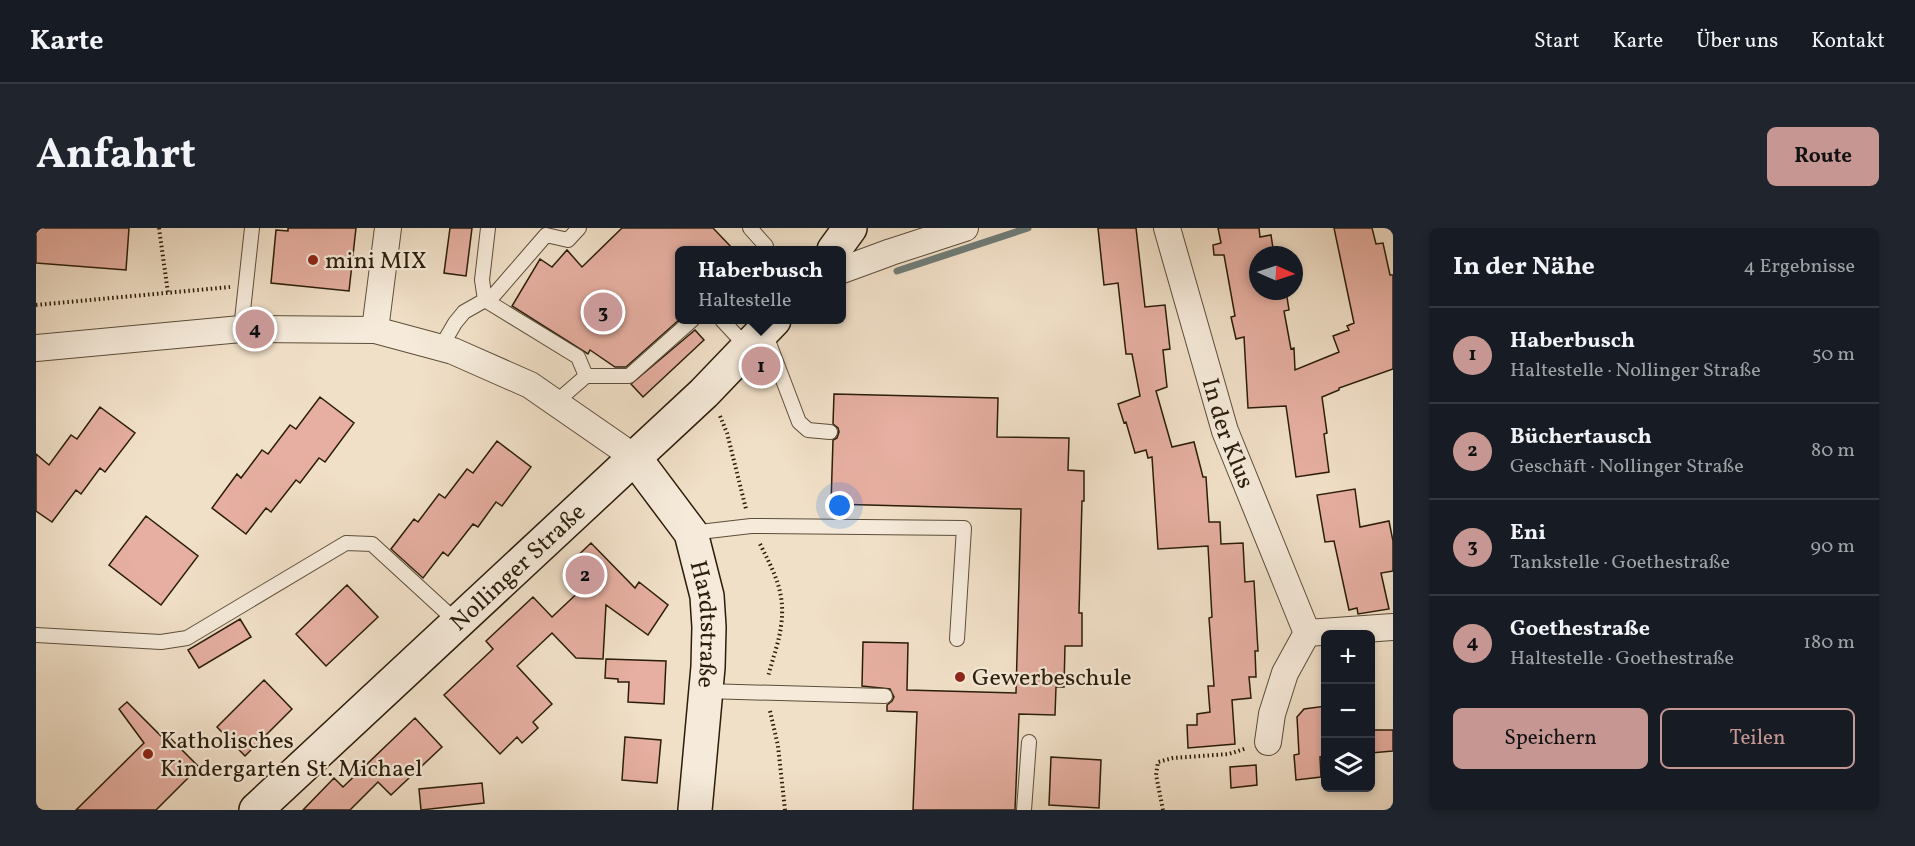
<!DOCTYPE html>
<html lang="de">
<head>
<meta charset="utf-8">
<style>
  :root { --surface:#171b24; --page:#20242c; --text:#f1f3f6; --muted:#9ea1a6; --line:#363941; --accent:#c59692 }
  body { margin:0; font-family:Vollkorn,serif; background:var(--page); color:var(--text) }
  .controls { position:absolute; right:18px; bottom:18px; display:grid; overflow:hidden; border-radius:9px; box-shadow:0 3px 9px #0003 }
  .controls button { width:54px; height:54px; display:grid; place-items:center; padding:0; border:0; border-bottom:2px solid var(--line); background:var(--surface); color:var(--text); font:30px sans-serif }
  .compass { position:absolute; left:1213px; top:18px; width:54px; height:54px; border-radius:50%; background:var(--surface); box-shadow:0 3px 9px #0003; rotate:93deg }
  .you { position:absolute; left:804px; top:278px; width:21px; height:21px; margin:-15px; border:4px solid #fff; border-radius:50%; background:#1a73e8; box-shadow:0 0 0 9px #1a73e833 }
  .badge { display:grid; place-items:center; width:39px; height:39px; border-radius:50%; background:var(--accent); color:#111; font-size:20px; font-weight:700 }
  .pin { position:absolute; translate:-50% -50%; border:3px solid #fff; box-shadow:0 2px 6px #0006 }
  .popup { position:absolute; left:639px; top:18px; width:171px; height:78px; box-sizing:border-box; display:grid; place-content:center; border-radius:9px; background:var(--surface); filter:drop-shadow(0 2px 4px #0005); font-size:20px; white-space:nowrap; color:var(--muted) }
  .popup b { font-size:22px; color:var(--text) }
  .popup::after { content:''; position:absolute; left:50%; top:100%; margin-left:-12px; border:12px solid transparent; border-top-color:var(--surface) }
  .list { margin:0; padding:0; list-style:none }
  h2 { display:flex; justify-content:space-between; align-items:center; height:78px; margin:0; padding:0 24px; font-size:26px }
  h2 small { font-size:20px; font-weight:400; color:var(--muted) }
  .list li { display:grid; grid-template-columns:39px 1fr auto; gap:18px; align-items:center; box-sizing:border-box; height:96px; padding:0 24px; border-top:2px solid var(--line) }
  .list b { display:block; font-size:22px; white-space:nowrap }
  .list p { margin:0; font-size:20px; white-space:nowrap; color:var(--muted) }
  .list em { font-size:20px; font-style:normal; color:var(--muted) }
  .actions { display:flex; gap:12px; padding:18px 24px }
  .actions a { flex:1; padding:14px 0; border:2px solid var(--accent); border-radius:9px; text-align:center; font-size:21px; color:var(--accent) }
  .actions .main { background:var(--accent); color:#111 }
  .icon { flex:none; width:33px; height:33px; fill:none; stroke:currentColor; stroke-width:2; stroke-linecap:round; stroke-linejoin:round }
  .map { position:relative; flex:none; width:1357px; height:582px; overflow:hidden; border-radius:9px }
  header { display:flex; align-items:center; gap:36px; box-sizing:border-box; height:84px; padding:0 30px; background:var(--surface); border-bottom:2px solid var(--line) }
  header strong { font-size:28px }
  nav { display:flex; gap:33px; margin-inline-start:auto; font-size:21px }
  .intro { display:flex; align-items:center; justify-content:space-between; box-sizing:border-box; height:144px; padding:0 36px }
  h1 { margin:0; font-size:42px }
  .button { padding:15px 27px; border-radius:9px; background:var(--accent); color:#111; font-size:21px; font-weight:700 }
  main { display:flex; gap:36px; padding:0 36px }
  aside { flex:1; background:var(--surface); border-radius:9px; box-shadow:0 3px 9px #0003 }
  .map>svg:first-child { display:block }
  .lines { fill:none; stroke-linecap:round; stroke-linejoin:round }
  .stream { stroke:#707c77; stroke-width:7 }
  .building { fill:#e6afa1; stroke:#2a1d0a; stroke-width:1.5 }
  .lane-casing { stroke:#5c4e3a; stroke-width:16 }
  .street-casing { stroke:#5c4e3a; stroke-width:28 }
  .secondary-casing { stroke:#2a1d0a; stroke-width:36 }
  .path { stroke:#2a1d0a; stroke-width:4; stroke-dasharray:1.5 3; stroke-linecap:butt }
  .lane { stroke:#f6ebdb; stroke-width:14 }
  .street { stroke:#f6ebdb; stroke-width:26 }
  .secondary { stroke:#f6ebdb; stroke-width:33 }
  .poi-dot { fill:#8f2418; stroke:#f6ebdb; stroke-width:2 }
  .labels { text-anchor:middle; stroke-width:4.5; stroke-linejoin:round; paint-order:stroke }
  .poi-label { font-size:24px; fill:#2a1d0a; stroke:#f6ebdb; text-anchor:start }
  .street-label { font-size:24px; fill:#2a1d0a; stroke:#f6ebdb }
</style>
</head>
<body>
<header>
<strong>Karte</strong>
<nav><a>Start</a><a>Karte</a><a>Über uns</a><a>Kontakt</a></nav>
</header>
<div class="intro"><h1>Anfahrt</h1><a class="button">Route</a></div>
<main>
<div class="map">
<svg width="1357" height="582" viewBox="0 0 1357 582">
  <rect width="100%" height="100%" fill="#f1e0c8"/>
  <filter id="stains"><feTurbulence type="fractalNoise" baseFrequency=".00333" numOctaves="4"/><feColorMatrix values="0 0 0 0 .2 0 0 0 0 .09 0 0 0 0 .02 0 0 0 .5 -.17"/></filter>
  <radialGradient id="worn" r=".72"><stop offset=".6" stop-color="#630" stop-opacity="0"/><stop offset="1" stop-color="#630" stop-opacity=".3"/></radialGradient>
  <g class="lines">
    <path class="stream" d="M861,43L992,0"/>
  </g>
  <path class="building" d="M0,0H93L90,42L0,35Z
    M252,0H320L313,63L235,55L240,2L252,3Z
    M414,0H436L430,48L408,45Z
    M586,0H677L698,22H644V91L590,139H579L554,122L552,126L476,78L504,31L516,39L531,22L546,39Z
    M1062,0H1100L1109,79L1129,77L1134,121L1127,122L1131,159L1120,163L1136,219L1158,214L1167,249H1170L1173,294H1184L1185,316L1207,315L1209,354L1218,353L1222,423H1219L1220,449H1213L1215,470L1196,472L1199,516L1152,520L1151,497H1161V486L1174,484L1172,458H1178L1173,390L1176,389L1172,318L1122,321L1116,229L1112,230L1110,222L1099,225L1090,194L1088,195L1082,176L1104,168L1096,126H1090L1082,55L1068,57Z
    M1182,0H1223L1224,9L1235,7L1238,27H1222V63H1250L1253,82L1248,83L1255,121L1258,120L1259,142L1303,124L1297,108L1313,102L1311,98L1318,95L1298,0H1336L1340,16L1347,15L1354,47H1357V141L1303,160V162L1286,169L1291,205L1288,206L1293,244L1260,249L1250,178L1212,180L1208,109L1200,111L1195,89L1199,88L1188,27H1178L1177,17L1185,15Z
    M659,102L668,112L607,169L595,156Z
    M798,166L962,170L961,209L1033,210L1032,242L1048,243V273H1046L1043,385H1046V418H1029L1028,459H1020L1019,487L983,486L979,582H877L881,484L851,483V477L856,473L858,469L854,461L826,458L827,414L872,415L871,462L980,465L985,281L795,276L797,212L801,210L803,204L802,200L797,196Z
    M284,169L318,195L289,234L283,230L264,255L260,252L235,284L230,280L210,306L176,280L201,246L205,250L226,222L232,226L254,197L260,201Z
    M64,179L99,205L69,244L64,240L45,266L40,262L16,294L0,283V226L13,237L35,207L41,211Z
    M461,213L495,239L466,278L460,274L442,299L437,296L412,328L407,324L387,350L355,321L378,291L382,294L403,266L409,270L431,241L437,245Z
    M1319,261L1324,299L1353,293L1357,313V343L1345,345L1353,381L1322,386L1321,380L1313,382L1298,313L1289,314L1281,267Z
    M110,288L162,328L125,377L73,337Z
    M555,315L599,360L603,354L632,377L612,407L570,377L567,431L540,430L516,405L481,438L516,476L497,494L502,500L486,515L481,509L464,526L408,467L457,421L450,413L497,369L516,389L549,358L530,339Z
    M311,357L342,389L290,438L260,406Z
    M204,391L215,409L163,440L152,422Z
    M570,431L630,433L628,476L592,474L593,454H582V451L569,450Z
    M228,452L256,481L209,528L181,499Z
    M91,474L129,512L132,508L163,539L120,582H40L108,515L83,481Z
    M1290,478V528L1284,529L1285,549L1260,552L1258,527L1263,526L1261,489L1268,481Z
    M379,490L406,519L355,567L342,554L314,582H267L298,550L307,559Z
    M1336,502H1357V523L1335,525Z
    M589,509L625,512L621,555L586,552Z
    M1015,529L1065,532L1063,580L1013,577Z
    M1220,537L1221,557L1195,560L1194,539Z
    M446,555L448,575L385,582L383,561Z"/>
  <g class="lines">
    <defs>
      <path id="lane" d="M452,0L446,52L449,72L542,129L550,148
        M714,0L730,18L726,22
        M686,92L711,119
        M205,101L216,0
        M728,102L763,194L772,202L794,204
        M405,119L419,95L428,84L458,67L510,7L532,12L543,0
        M519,175L550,148H593L656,92
        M655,305L715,298L928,300L921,411
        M0,407L125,414L151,410L310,315L336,316L421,394
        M669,463L849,468
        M988,582L993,514"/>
      <g id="street">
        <path id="s1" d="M1131,0L1189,203L1271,405L1357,399"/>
        <path d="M806,42L855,24L929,0"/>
        <path d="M339,102L352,0"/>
        <path d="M0,120L205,101L339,102L417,123L494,157L598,229"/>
        <path d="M1232,514L1236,486L1249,445L1271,405"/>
      </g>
      <g id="secondary">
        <path d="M798,22L814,0"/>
        <path id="s2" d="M598,229L655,305L671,368L673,399L672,439L659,582"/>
        <path id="s3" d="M220,582L668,165L738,92"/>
      </g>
    </defs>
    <use href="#lane" class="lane-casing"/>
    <use href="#street" class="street-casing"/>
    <use href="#secondary" class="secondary-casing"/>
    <path class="path" d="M123,0L132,65
      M0,77L194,59
      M684,188L691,205L710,281
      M724,316C738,344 750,365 745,398C743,415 736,432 732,449
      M734,483L742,518L749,582
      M1127,582L1120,547L1122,534L1137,530L1193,526L1211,520"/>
    <use href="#lane" class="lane"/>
    <use href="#street" class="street"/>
    <use href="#secondary" class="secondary"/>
  </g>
  <g class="poi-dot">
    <circle cx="277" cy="32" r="6"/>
    <circle cx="924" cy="449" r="6"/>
    <circle cx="112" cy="526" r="6"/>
  </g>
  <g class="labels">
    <g class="poi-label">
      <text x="289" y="40">mini MIX</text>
      <text x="936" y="457">Gewerbeschule</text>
      <text x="124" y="520">Katholisches<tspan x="124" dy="28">Kindergarten St. Michael</tspan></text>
    </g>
    <g class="street-label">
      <text dy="8" stroke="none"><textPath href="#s1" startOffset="214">In der Klus</textPath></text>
      <text dy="8" stroke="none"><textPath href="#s3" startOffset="357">Nollinger Straße</textPath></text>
      <text dy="8" stroke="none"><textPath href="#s2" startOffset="188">Hardtstraße</textPath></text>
    </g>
  </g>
  <rect width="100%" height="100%" filter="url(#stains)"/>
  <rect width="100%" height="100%" fill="url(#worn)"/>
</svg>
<div class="controls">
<button>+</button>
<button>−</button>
<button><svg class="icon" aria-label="layers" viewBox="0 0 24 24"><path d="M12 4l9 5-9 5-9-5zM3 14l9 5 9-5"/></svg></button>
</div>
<svg class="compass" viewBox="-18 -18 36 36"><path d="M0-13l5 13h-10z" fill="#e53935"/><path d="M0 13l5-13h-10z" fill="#9ea1a6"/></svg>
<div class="you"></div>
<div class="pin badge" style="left:725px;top:138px">1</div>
<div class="popup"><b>Haberbusch</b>Haltestelle</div>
<div class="pin badge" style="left:549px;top:347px">2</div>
<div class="pin badge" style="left:567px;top:84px">3</div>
<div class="pin badge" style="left:219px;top:101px">4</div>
</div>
<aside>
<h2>In der Nähe<small>4 Ergebnisse</small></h2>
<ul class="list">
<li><span class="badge">1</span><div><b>Haberbusch</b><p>Haltestelle · Nollinger Straße</p></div><em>50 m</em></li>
<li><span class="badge">2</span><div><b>Büchertausch</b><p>Geschäft · Nollinger Straße</p></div><em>80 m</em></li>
<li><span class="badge">3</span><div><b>Eni</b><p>Tankstelle · Goethestraße</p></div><em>90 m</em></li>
<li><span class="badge">4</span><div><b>Goethestraße</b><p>Haltestelle · Goethestraße</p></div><em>180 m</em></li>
</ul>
<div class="actions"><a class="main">Speichern</a><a>Teilen</a></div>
</aside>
</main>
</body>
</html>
